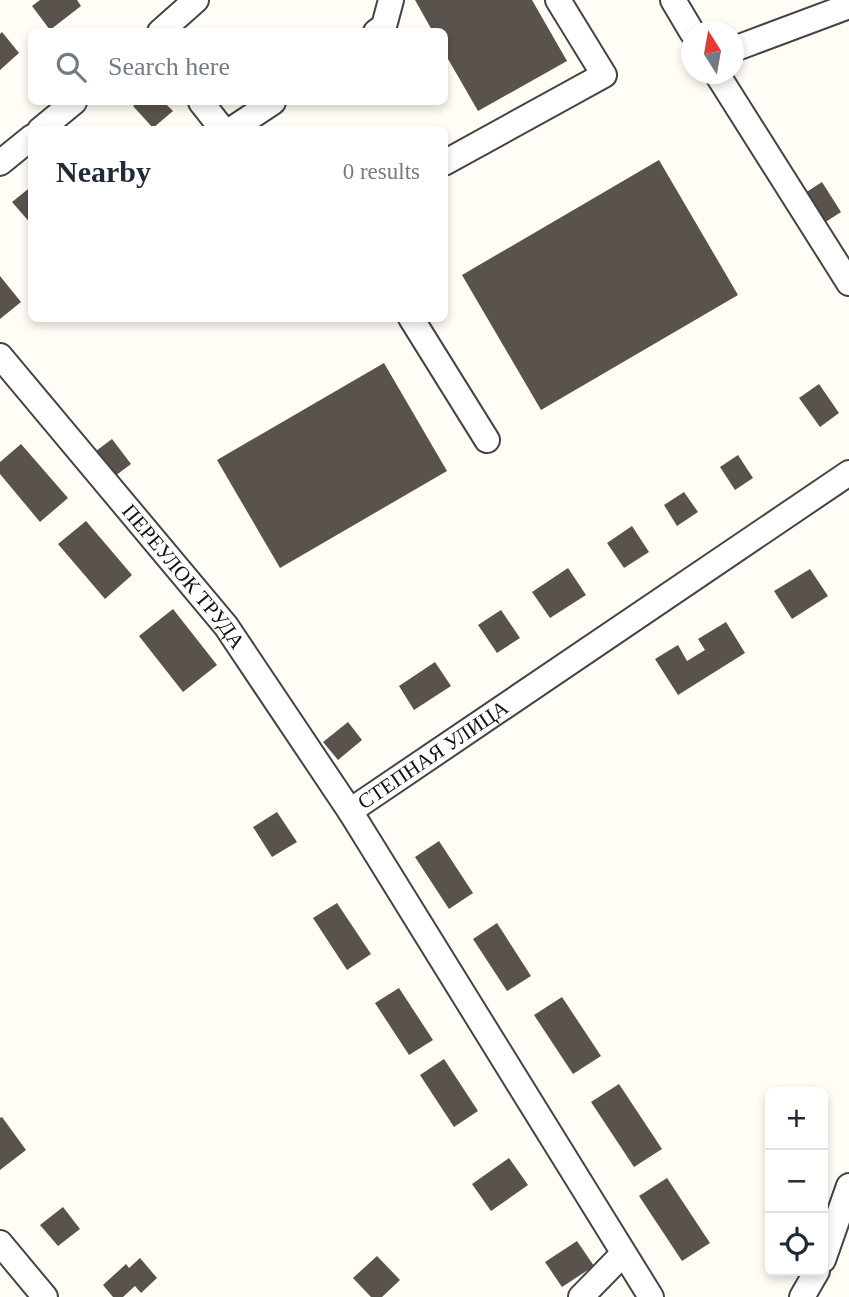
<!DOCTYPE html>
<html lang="en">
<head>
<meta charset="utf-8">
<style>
  :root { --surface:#fff; --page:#f2f2f3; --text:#1f2937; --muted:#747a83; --line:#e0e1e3 }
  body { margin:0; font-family:"Times New Roman",serif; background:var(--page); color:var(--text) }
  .controls { position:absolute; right:21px; bottom:21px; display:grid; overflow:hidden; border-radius:10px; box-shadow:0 4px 10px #0003 }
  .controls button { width:63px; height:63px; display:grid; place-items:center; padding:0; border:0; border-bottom:2px solid var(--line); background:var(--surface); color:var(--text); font:35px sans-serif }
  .compass { position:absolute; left:681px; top:21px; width:63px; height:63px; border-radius:50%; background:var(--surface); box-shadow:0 4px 10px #0003; rotate:349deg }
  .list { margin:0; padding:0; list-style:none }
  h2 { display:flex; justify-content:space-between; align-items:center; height:91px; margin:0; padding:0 28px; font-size:30px }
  h2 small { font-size:23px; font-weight:400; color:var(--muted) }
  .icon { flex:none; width:38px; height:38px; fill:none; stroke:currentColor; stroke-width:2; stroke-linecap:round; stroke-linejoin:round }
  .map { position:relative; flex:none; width:849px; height:1297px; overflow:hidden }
  .search { position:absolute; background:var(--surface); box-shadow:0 4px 10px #0003; left:28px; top:28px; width:420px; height:77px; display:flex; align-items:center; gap:18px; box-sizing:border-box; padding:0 24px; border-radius:10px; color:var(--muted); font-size:26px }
  .panel { position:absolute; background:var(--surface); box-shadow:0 4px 10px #0003; left:28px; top:126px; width:420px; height:196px; border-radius:10px }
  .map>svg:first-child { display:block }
  .building { fill:#5a524d }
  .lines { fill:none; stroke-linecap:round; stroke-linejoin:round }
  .minor-casing { stroke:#444; stroke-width:28 }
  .minor { stroke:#fff; stroke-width:24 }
  .labels { text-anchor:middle; stroke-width:7; stroke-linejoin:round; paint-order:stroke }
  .street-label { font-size:21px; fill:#111; stroke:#fff }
</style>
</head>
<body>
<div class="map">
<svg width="849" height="1297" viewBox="0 0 849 1297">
  <rect width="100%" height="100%" fill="#fffdf5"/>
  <path class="building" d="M40,0H77L81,6L50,30L32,6Z
    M415,0H532L567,61L478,111L444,52V32H433Z
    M2,32L19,53L0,70V34Z
    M138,102H164L173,111L153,128L133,106Z
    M659,160L738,295L541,410L462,275Z
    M822,182L841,212L824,223L805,193Z
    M32,186V225L12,202Z
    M0,276L21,302L0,319Z
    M384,363L447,471L280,568L217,460Z
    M819,384L839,413L820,427L799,398Z
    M112,439L131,464L115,476L96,451Z
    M21,444L68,498L40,522L0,474V462Z
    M738,455L753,478L735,490L720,467Z
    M684,492L698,512L677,526L664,505Z
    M86,521L132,575L105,599L58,544Z
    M632,526L649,552L624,568L607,543Z
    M568,568L586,595L550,618L532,592Z
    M810,569L828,596L792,619L774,591Z
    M173,609L217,665L183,692L139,636Z
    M501,610L520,638L497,653L478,625Z
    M726,622L745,653L678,695L655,659L678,645L687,661L705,650L698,639Z
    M435,662L451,686L414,710L399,686Z
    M348,722L362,740L338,760L323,742Z
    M277,812L297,842L272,857L253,827Z
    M439,841L473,893L449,909L415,857Z
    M337,903L371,954L347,970L313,918Z
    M497,923L531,976L507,991L473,939Z
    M399,988L433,1040L409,1055L375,1003Z
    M562,997L601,1056L573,1074L534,1015Z
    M444,1059L478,1111L454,1127L420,1075Z
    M619,1084L662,1149L634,1167L591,1102Z
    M2,1117L26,1150L0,1170V1118Z
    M509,1158L528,1185L491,1211L472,1184Z
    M667,1178L710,1243L682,1261L639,1196Z
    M63,1207L80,1229L58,1246L40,1225Z
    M577,1241L594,1266L562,1287L545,1262Z
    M377,1256L400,1280L382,1297H371L353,1278Z
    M140,1258L157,1278L141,1293L135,1286L123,1297H113L103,1285L126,1264L129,1268Z"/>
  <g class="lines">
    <defs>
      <g id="minor">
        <path d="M673,0L692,32"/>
        <path d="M160,32L196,0"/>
        <path d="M376,32L384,26L391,0"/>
        <path d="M734,49L849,6"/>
        <path d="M717,74L849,283"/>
        <path d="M201,102L223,130"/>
        <path d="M40,130L74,102"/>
        <path d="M231,130L273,102"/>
        <path d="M0,163L32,137"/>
        <path d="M444,163L604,75L558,0"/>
        <path d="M411,318L487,440"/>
        <path id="s1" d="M0,356L226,626L350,811"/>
        <path d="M0,1243L45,1297"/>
        <path d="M823,1260L849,1186"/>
        <path d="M581,1297L623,1254"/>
        <path id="s2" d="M651,1297L350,811L849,473"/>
        <path d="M802,1297L817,1271"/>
      </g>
    </defs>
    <use href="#minor" class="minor-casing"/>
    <use href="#minor" class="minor"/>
  </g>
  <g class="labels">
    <g class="street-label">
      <text dy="7" stroke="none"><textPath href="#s1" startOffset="287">ПЕРЕУЛОК ТРУДА</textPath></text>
      <text dy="7" stroke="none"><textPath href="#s2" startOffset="672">СТЕПНАЯ УЛИЦА</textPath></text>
    </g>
  </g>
</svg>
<div class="controls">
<button>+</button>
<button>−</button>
<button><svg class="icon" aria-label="locate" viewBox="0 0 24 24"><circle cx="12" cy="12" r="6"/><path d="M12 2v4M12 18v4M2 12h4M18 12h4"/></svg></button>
</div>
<svg class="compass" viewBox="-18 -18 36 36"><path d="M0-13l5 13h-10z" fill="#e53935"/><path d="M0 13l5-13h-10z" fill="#747a83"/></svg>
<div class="search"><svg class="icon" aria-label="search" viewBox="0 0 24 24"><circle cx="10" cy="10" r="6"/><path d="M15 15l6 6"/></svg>Search here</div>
<section class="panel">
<h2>Nearby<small>0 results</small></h2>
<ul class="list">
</ul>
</section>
</div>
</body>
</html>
